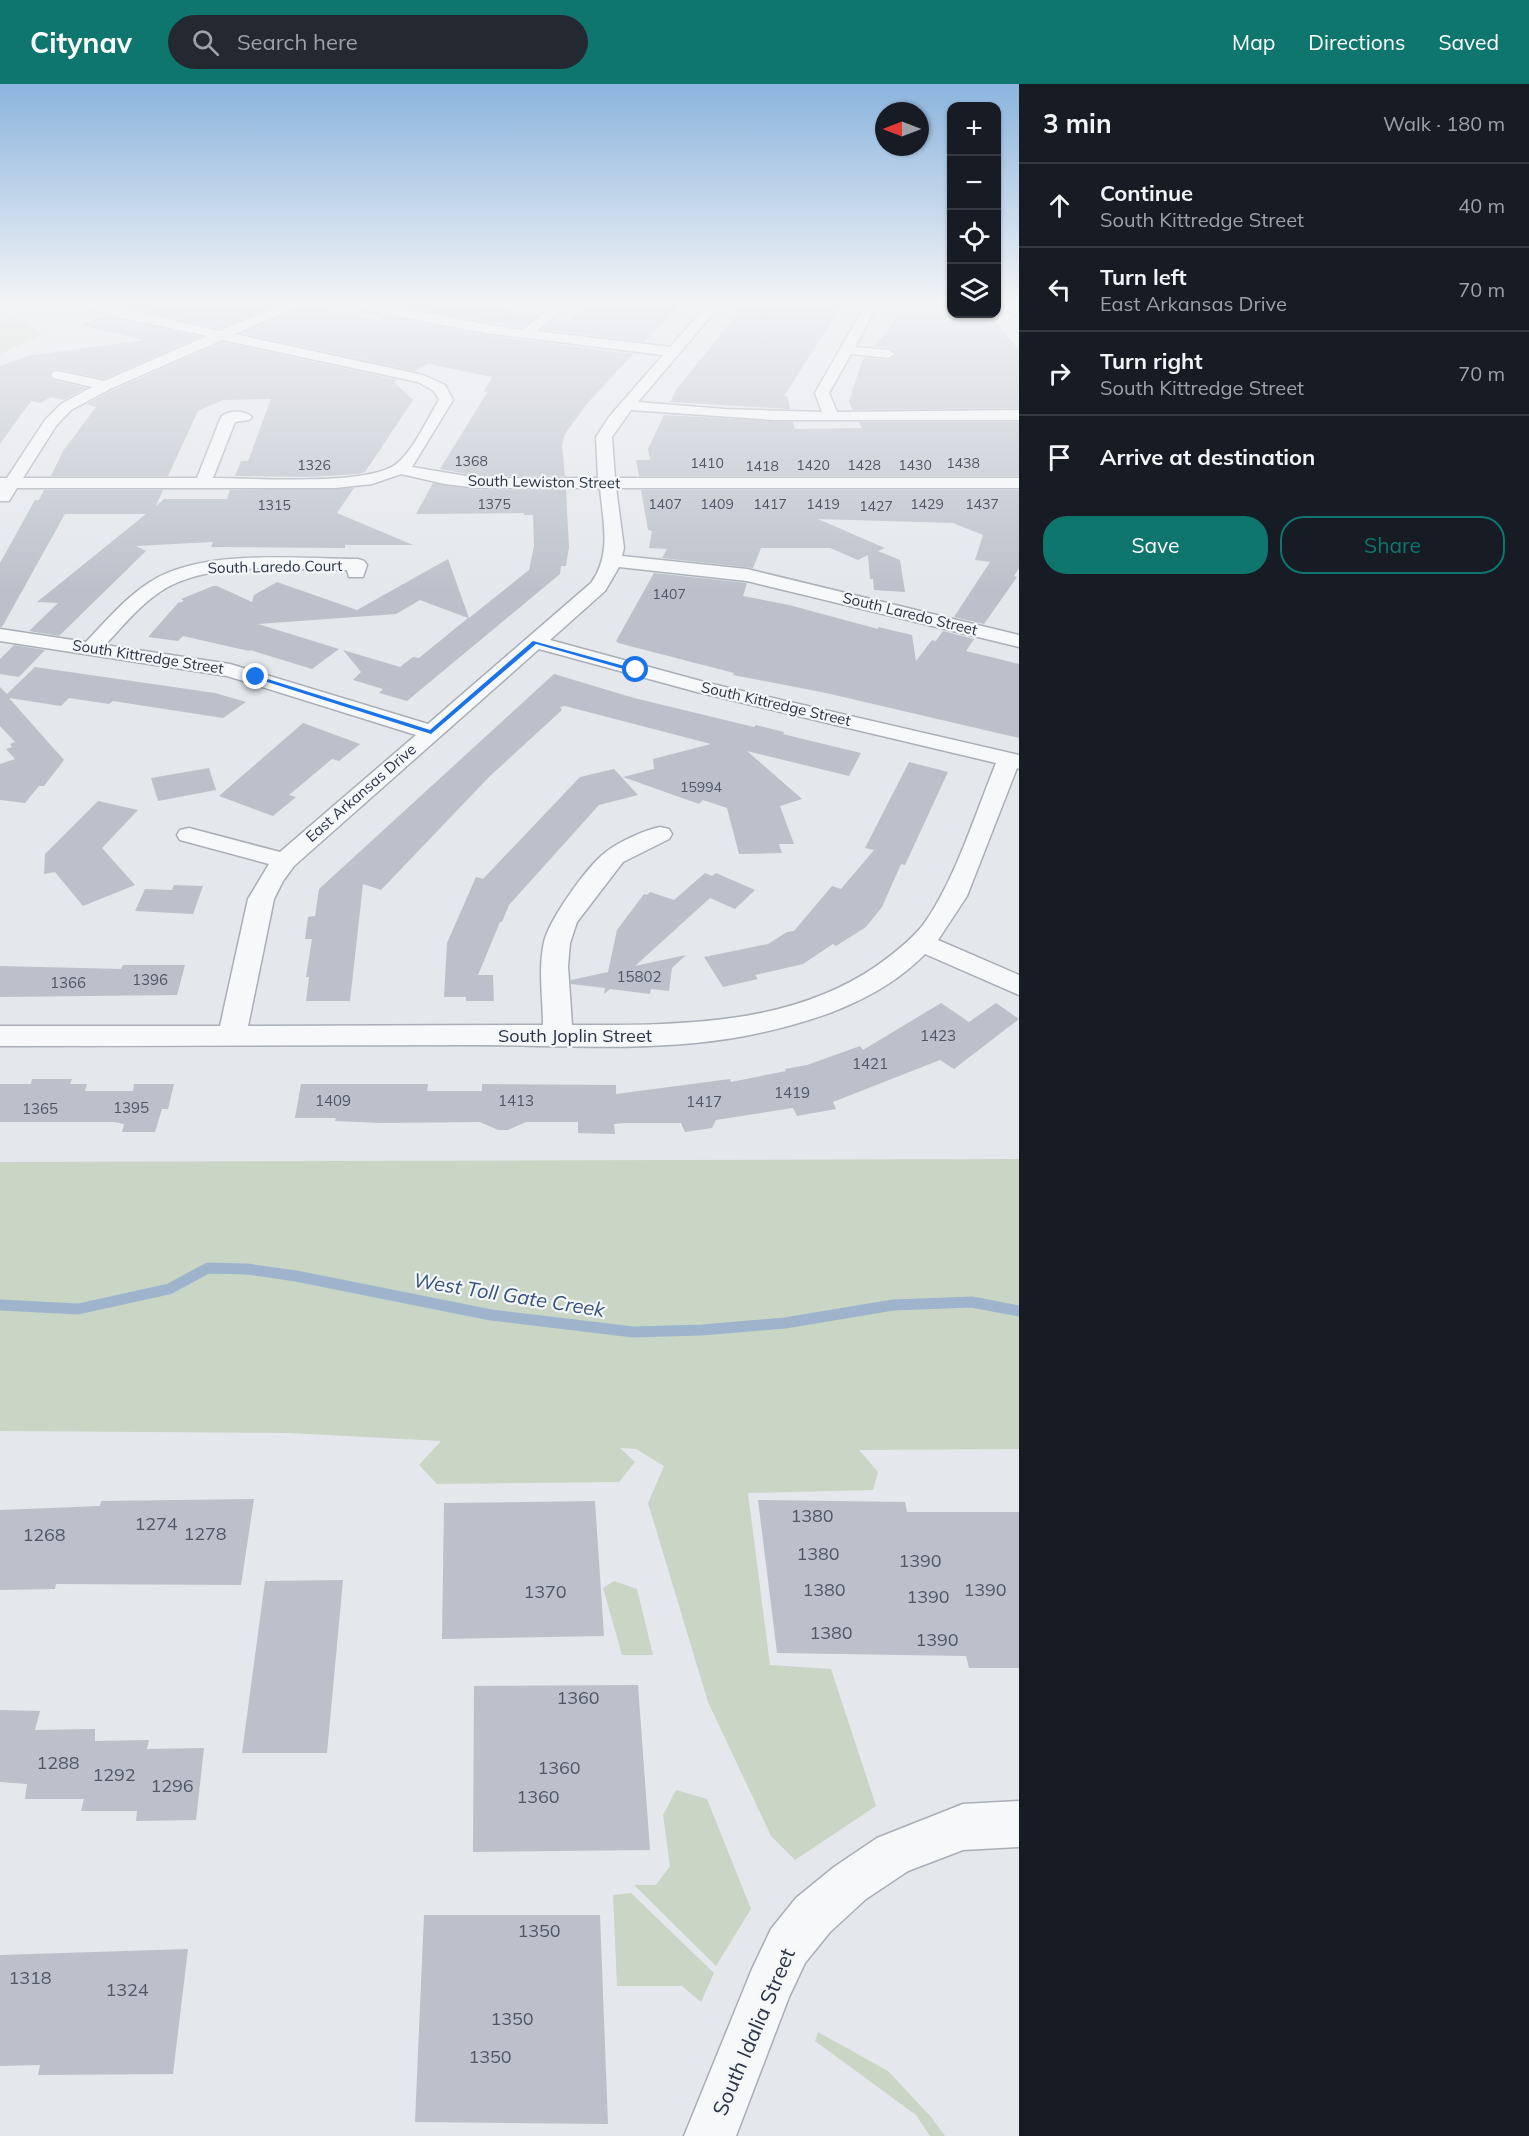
<!DOCTYPE html>
<html lang="en">
<head>
<meta charset="utf-8">
<style>
  :root { --surface:#171b24; --page:#242831; --text:#f1f3f6; --muted:#9ea1a6; --line:#363941; --accent:#0f766e }
  body { margin:0; font-family:Mulish,sans-serif; background:var(--page); color:var(--text) }
  .controls { position:absolute; right:18px; top:18px; display:grid; overflow:hidden; border-radius:12px; box-shadow:0 2px 4px #0004 }
  .controls button { width:54px; height:54px; display:grid; place-items:center; padding:0; border:0; border-bottom:2px solid var(--line); background:var(--surface); color:var(--text); font:30px sans-serif }
  .compass { position:absolute; left:875px; top:18px; width:54px; height:54px; border-radius:50%; background:var(--surface); box-shadow:0 2px 4px #0004; rotate:270deg }
  .stop { position:absolute; width:18px; height:18px; margin:-14px; border:4px solid #1a73e8; border-radius:50%; background:#fff }
  .stop.end { background:#1a73e8; border-color:#fff; box-shadow:0 2px 6px #0008 }
  .list { margin:0; padding:0; list-style:none }
  h2 { display:flex; justify-content:space-between; align-items:center; height:78px; margin:0; padding:0 24px; font-size:26px }
  h2 small { font-size:20px; font-weight:400; color:var(--muted) }
  .list li { display:grid; grid-template-columns:39px 1fr auto; gap:18px; align-items:center; box-sizing:border-box; height:84px; padding:0 24px; border-top:2px solid var(--line) }
  .list b { display:block; font-size:22px; white-space:nowrap }
  .list p { margin:0; font-size:20px; white-space:nowrap; color:var(--muted) }
  .list em { font-size:20px; font-style:normal; color:var(--muted) }
  .actions { display:flex; gap:12px; padding:18px 24px }
  .actions a { flex:1; padding:14px 0; border:2px solid var(--accent); border-radius:24px; text-align:center; font-size:21px; color:var(--accent) }
  .actions .main { background:var(--accent); color:#fff }
  .icon { flex:none; width:33px; height:33px; fill:none; stroke:currentColor; stroke-width:2; stroke-linecap:round; stroke-linejoin:round }
  .map { position:relative; flex:none; width:1019px; height:2052px; overflow:hidden }
  header { display:flex; align-items:center; gap:36px; box-sizing:border-box; height:84px; padding:0 30px; background:var(--accent); color:#fff }
  header strong { font-size:28px }
  nav { display:flex; gap:33px; margin-inline-start:auto; font-size:21px }
  .search { width:420px; height:54px; background:var(--page); display:flex; align-items:center; gap:15px; box-sizing:border-box; padding:0 21px; border-radius:33px; color:var(--muted); font-size:22px }
  main { display:flex }
  aside { flex:1; background:var(--surface) }
  .map>svg:first-child { display:block }
  .green { fill:#c9d6c5 }
  .lines { fill:none; stroke-linecap:round; stroke-linejoin:round }
  .stream { stroke:#9fb4cc; stroke-width:11 }
  .building { fill:#bbc0ca }
  .minor-casing { stroke:#a9aeb7; stroke-width:3 }
  .minor { fill:#f7f8fa; fill-rule:evenodd }
  .route { fill:#1a73e8 }
  .labels { text-anchor:middle; stroke-width:4.5; stroke-linejoin:round; paint-order:stroke }
  .far-number-label { font-size:14px; fill:#4f5766 }
  .far-street-label { font-size:15px; fill:#2b3445; stroke:#f4f6f9 }
  .number-label { font-size:15px; fill:#4f5766 }
  .street-label { font-size:18px; fill:#2b3445; stroke:#f4f6f9 }
  .near-number-label { font-size:18px; fill:#4f5766 }
  .water-label { font-size:20px; font-style:italic; fill:#34527a; stroke:#f4f6f9 }
  .near-street-label { font-size:21px; fill:#2b3445; stroke:#f4f6f9 }
</style>
</head>
<body>
<header>
<strong>Citynav</strong>
<div class="search"><svg class="icon" aria-label="search" viewBox="0 0 24 24"><circle cx="10" cy="10" r="6"/><path d="M15 15l6 6"/></svg>Search here</div>
<nav><a>Map</a><a>Directions</a><a>Saved</a></nav>
</header>
<main>
<div class="map">
<svg width="1019" height="2052" viewBox="0 0 1019 2052">
  <rect width="100%" height="100%" fill="#e4e7ec"/>
  <path class="green" d="M0,223L43,250L0,270Z
    M1019,1075V1365L859,1366L878,1388L873,1406L748,1409L770,1581L831,1585L876,1722L795,1776L771,1752L708,1618L648,1419L664,1382L636,1365L620,1364L635,1378L619,1398L437,1400L419,1381L441,1357L289,1349L0,1347V1078Z
    M614,1497L637,1505L653,1571H622L603,1504Z
    M676,1706L707,1715L751,1825L716,1882L634,1801H656L670,1782L663,1731Z
    M631,1809L714,1889L701,1918L682,1902H617L613,1811Z
    M818,1948L888,1987L932,2034L945,2052H930L916,2031L815,1957Z"/>
  <g class="lines">
    <path class="stream" d="M0,1221L78,1225L169,1205L208,1184L247,1185L296,1192L491,1231L633,1248L702,1246L785,1239L893,1221L972,1218L1019,1227"/>
  </g>
  <path class="building" d="M135,220H278L220,245L126,223Z
    M413,220H442L492,226L495,224L537,232L522,244L406,223Z
    M589,220H680L645,258L542,245L554,235L570,237Z
    M745,220H843L784,312H787L790,325L670,318L676,306Z
    M301,222L377,236L385,232L485,251L633,270L586,321L565,350L562,361L565,392H478L440,385L488,307L484,308L492,293L428,280L414,287L242,249L299,225Z
    M897,230L990,231L1019,266V324L853,326L849,318L862,277L865,274L888,276L897,271L889,264L874,262L888,246Z
    M105,231L200,253L104,295L58,285L53,286L49,290L52,296L86,304L64,316L51,313L40,319L31,317L0,360V282L27,272L144,256L80,241Z
    M222,258L398,296L394,298L413,316L365,388L359,390L308,393L235,392L241,377H248L271,315L223,316L198,327L168,392H51L63,367L96,323L86,320L111,307Z
    M664,331L793,338L795,345L862,344L859,338H1019V392H639L636,376H650L648,365Z
    M433,399L478,406H566L569,463L566,482H561L560,490L407,617L379,609L383,605L353,596L361,588L343,566L400,583L413,573L419,574L468,534L420,516L396,530L258,540L339,565L312,585L250,566L249,567L183,552L178,557L148,553L178,519L184,517L181,515L213,502H217L252,518L254,511L277,498L357,526L448,475L469,534L529,486L534,462L533,431H524V429L416,430Z
    M354,404L337,429L413,461H345V464L211,463L213,458L136,462L146,467L59,552L29,547L58,519L37,518L146,430H65L2,543H0V479L35,416H39L44,406H163L156,422L164,415H227L230,406Z
    M641,406H1019V484L1014,492L1017,493L984,540L954,533L990,478L975,476L983,451L953,439L818,435L885,464L878,467L900,476L905,508L874,506L873,495H870L868,471L858,476L830,464H761L753,484L662,474L667,465L649,464L652,447L648,446Z
    M654,489L747,499L743,512L789,521L878,545V543L912,551L916,577L932,556L936,557L943,547L974,555L966,567L1019,580V654L826,609L733,591L734,589L618,559L616,557Z
    M14,561L45,566L19,593L0,590V575Z
    M35,583L215,609L246,618L223,634L113,617L109,620L69,614L61,622L9,614L64,676L44,702H39L25,719L0,716V680L15,675L6,665L12,663L10,660L15,658L0,642V603L7,610Z
    M554,590L634,614L754,643L756,641L784,648L783,650L803,655L861,669L849,692L747,667L802,715L780,722L794,760H779L782,769L739,770L727,724L703,716L699,720L623,693L654,685L653,675L711,660L565,622L560,623L562,626L489,693L381,806L363,800L350,917H306L309,893H306L312,855H305L308,833L315,832L319,805Z
    M303,639L360,660L339,677L332,675L289,711L296,713L273,732L219,712Z
    M909,678L948,688L905,781L901,780L882,823L866,843L836,862L833,860L803,880L755,891L758,895L723,903L704,873L768,860L787,848L794,847L832,802L841,805L874,766L865,764Z
    M209,684L216,706L158,717L151,694Z
    M614,685L638,711L599,721L509,821L502,838H500L478,891H493L494,917H466V913H444L447,859L476,793L483,795L580,693Z
    M98,717L138,726L102,764L135,801L83,822L55,788L44,790L45,770Z
    M705,789L712,792L716,789L755,806L735,825L710,814L635,882L686,871L672,884L669,907L651,905L650,910L610,905L604,910L605,904L571,900V896L608,888L617,846L644,810L647,811L650,808L674,816Z
    M174,801L203,802L193,830L135,827L145,805L172,806Z
    M123,881H185L177,911L0,913V882L121,885Z
    M941,919L969,938L996,919L1019,935L954,985L940,976L833,1018L836,1025L797,1032L793,1024L716,1036L712,1044L685,1048L681,1039H625L614,1040L615,1050L578,1049V1038H526L508,1046H498L480,1038L380,1039L335,1037L336,1034H295L301,1000H428L427,1007H482V1000L616,1001V1010L730,995L731,998L786,987L785,985L807,981L860,962L863,966Z
    M32,995H72L70,1000H87L85,1007H133L134,1000H174L168,1025H162L155,1048H122L124,1040L114,1038H0V1000H31Z
    M254,1415L241,1501L56,1500L55,1505L0,1506V1426L100,1422L101,1417Z
    M758,1416L905,1418L907,1428H1019V1584H969L966,1572L777,1569Z
    M595,1417L604,1552L442,1555L444,1419Z
    M343,1496L327,1669H242L265,1497Z
    M638,1601L650,1766L473,1768L474,1602Z
    M0,1626L40,1627L35,1646L95,1645V1657L149,1656L147,1665L204,1664L196,1736L136,1737L137,1727H81L84,1715H25L27,1700L0,1698Z
    M424,1831H600L608,2040L415,2038Z
    M188,1865L173,1990L38,1991L40,1981L0,1982V1871Z"/>
  <g class="lines">
    <defs>
      <path id="minor" d="M84,220H102L220,247L283,220H299L298,223L235,250L423,291L445,301L453,316L412,383L478,394H598L596,353L609,333L663,271L485,249L355,224L349,220C407,220 465,239 523,246L554,220H567L537,247L670,263L708,220H721L638,318L724,325L822,328L815,309L866,220H878L855,263L888,266L895,270L888,274L851,270L829,309L837,328L1019,326V336H773L631,326L612,353L615,394H1019V404H616L624,464L622,472L747,485L1019,551V563L747,497L619,483L605,507L550,556L708,599L1019,671V685L1017,684L967,812L938,856L1019,891V911L925,870C879,917 813,938 750,951C659,969 563,961 471,961C314,961 157,962 0,962V942H220L248,815L269,780L180,756L177,751L180,746L189,744L280,768L416,651L227,592L0,557V545L86,558C106,537 125,514 150,498C204,464 296,475 358,475L364,477L367,481L363,493H349L347,486C292,486 216,476 166,504C142,518 124,541 105,561L230,580L428,640L591,499C612,470 603,438 600,404H478L445,400L401,390L372,400L335,404H17L9,417H0V394H7L45,336L61,320L92,303L53,294L51,291L53,288L58,287L104,297L207,252L122,234L85,223ZM222,256L418,298L434,307L439,316C428,334 412,369 395,381C364,402 254,394 213,394L235,338L249,336L252,333C245,326 228,326 221,333L197,394H23L56,342L71,326L110,305ZM539,565L697,608L996,679C976,728 954,799 923,841C910,857 892,871 875,883C786,943 675,941 572,941L568,882L570,859L577,838L623,778L669,755L672,750L669,745L660,743C645,746 618,758 606,768C587,782 549,836 544,858C538,885 543,915 543,941L248,942L274,815L283,797L294,782Z
        M996,220H1009L1019,224V233L996,223Z
        M1019,1717V1763L963,1766L908,1787L866,1815L830,1848L805,1879L789,1913L736,2052H684L752,1885L771,1845L796,1814L834,1783L877,1754L963,1720Z"/>
    </defs>
    <use href="#minor" class="minor-casing"/>
    <use href="#minor" class="minor"/>
  </g>
  <linearGradient id="sky" x2="0" y2="1"><stop stop-color="#8bb4dd"/><stop offset="0.43" stop-color="#f3f4f6"/><stop offset="1" stop-color="#f3f4f6" stop-opacity="0"/></linearGradient>
  <rect width="1019" height="507" fill="url(#sky)"/>
  <path class="route" d="M533,557L639,586L634,588L536,560L431,650L252,593L258,592L430,646Z"/>
  <g class="labels">
    <g class="far-number-label">
      <text x="471" y="382">1368</text>
      <text x="707" y="384">1410</text>
      <text x="963" y="384">1438</text>
      <text x="314" y="386">1326</text>
      <text x="813" y="386">1420</text>
      <text x="864" y="386">1428</text>
      <text x="915" y="386">1430</text>
      <text x="762" y="387">1418</text>
      <text x="494" y="425">1375</text>
      <text x="665" y="425">1407</text>
      <text x="717" y="425">1409</text>
      <text x="770" y="425">1417</text>
      <text x="823" y="425">1419</text>
      <text x="927" y="425">1429</text>
      <text x="982" y="425">1437</text>
      <text x="274" y="426">1315</text>
      <text x="876" y="427">1427</text>
      <text x="669" y="515">1407</text>
      <text x="701" y="708">15994</text>
    </g>
    <g class="far-street-label">
      <text transform="translate(544 398) rotate(1)" y="5">South Lewiston Street</text>
      <text transform="translate(275 483) rotate(-1)" y="5">South Laredo Court</text>
      <text transform="translate(910 530) rotate(14)" y="5">South Laredo Street</text>
      <text transform="translate(148 573) rotate(9)" y="5">South Kittredge Street</text>
      <text transform="translate(776 620) rotate(13)" y="5">South Kittredge Street</text>
      <text transform="translate(361 709) rotate(-41)" y="5">East Arkansas Drive</text>
    </g>
    <g class="number-label">
      <text x="639" y="898">15802</text>
      <text x="150" y="901">1396</text>
      <text x="68" y="904">1366</text>
      <text x="938" y="957">1423</text>
      <text x="870" y="985">1421</text>
      <text x="792" y="1014">1419</text>
      <text x="333" y="1022">1409</text>
      <text x="516" y="1022">1413</text>
      <text x="704" y="1023">1417</text>
      <text x="131" y="1029">1395</text>
      <text x="40" y="1030">1365</text>
    </g>
    <g class="street-label">
      <text x="575" y="958">South Joplin Street</text>
    </g>
    <g class="near-number-label">
      <text x="812" y="1438">1380</text>
      <text x="156" y="1446">1274</text>
      <text x="205" y="1456">1278</text>
      <text x="44" y="1457">1268</text>
      <text x="818" y="1476">1380</text>
      <text x="920" y="1483">1390</text>
      <text x="824" y="1512">1380</text>
      <text x="985" y="1512">1390</text>
      <text x="545" y="1514">1370</text>
      <text x="928" y="1519">1390</text>
      <text x="831" y="1555">1380</text>
      <text x="937" y="1562">1390</text>
      <text x="578" y="1620">1360</text>
      <text x="58" y="1685">1288</text>
      <text x="559" y="1690">1360</text>
      <text x="114" y="1697">1292</text>
      <text x="172" y="1708">1296</text>
      <text x="538" y="1719">1360</text>
      <text x="539" y="1853">1350</text>
      <text x="30" y="1900">1318</text>
      <text x="127" y="1912">1324</text>
      <text x="512" y="1941">1350</text>
      <text x="490" y="1979">1350</text>
    </g>
    <g class="water-label">
      <text transform="translate(509 1211) rotate(9)" y="7">West Toll Gate Creek</text>
    </g>
    <g class="near-street-label">
      <text transform="translate(754 1948) rotate(-67)" y="7">South Idalia Street</text>
    </g>
  </g>
</svg>
<div class="controls">
<button>+</button>
<button>−</button>
<button><svg class="icon" aria-label="locate" viewBox="0 0 24 24"><circle cx="12" cy="12" r="6"/><path d="M12 2v4M12 18v4M2 12h4M18 12h4"/></svg></button>
<button><svg class="icon" aria-label="layers" viewBox="0 0 24 24"><path d="M12 4l9 5-9 5-9-5zM3 14l9 5 9-5"/></svg></button>
</div>
<svg class="compass" viewBox="-18 -18 36 36"><path d="M0-13l5 13h-10z" fill="#e53935"/><path d="M0 13l5-13h-10z" fill="#9ea1a6"/></svg>
<div class="stop" style="left:636px;top:586px"></div>
<div class="stop end" style="left:256px;top:593px"></div>
</div>
<aside>
<h2>3 min<small>Walk · 180 m</small></h2>
<ul class="list">
<li><svg class="icon" aria-label="ahead" viewBox="0 0 24 24"><path d="M12 20V5M6 11l6-6 6 6"/></svg><div><b>Continue</b><p>South Kittredge Street</p></div><em>40 m</em></li>
<li><svg class="icon" aria-label="left" viewBox="0 0 24 24"><path d="M17 20v-9H6M10 6l-5 5 5 5"/></svg><div><b>Turn left</b><p>East Arkansas Drive</p></div><em>70 m</em></li>
<li><svg class="icon" aria-label="right" viewBox="0 0 24 24"><path d="M7 20v-9h11M14 6l5 5-5 5"/></svg><div><b>Turn right</b><p>South Kittredge Street</p></div><em>70 m</em></li>
<li><svg class="icon" aria-label="arrive" viewBox="0 0 24 24"><path d="M6 21V4h12l-3 4 3 4H6"/></svg><div><b>Arrive at destination</b></div></li>
</ul>
<div class="actions"><a class="main">Save</a><a>Share</a></div>
</aside>
</main>
</body>
</html>
